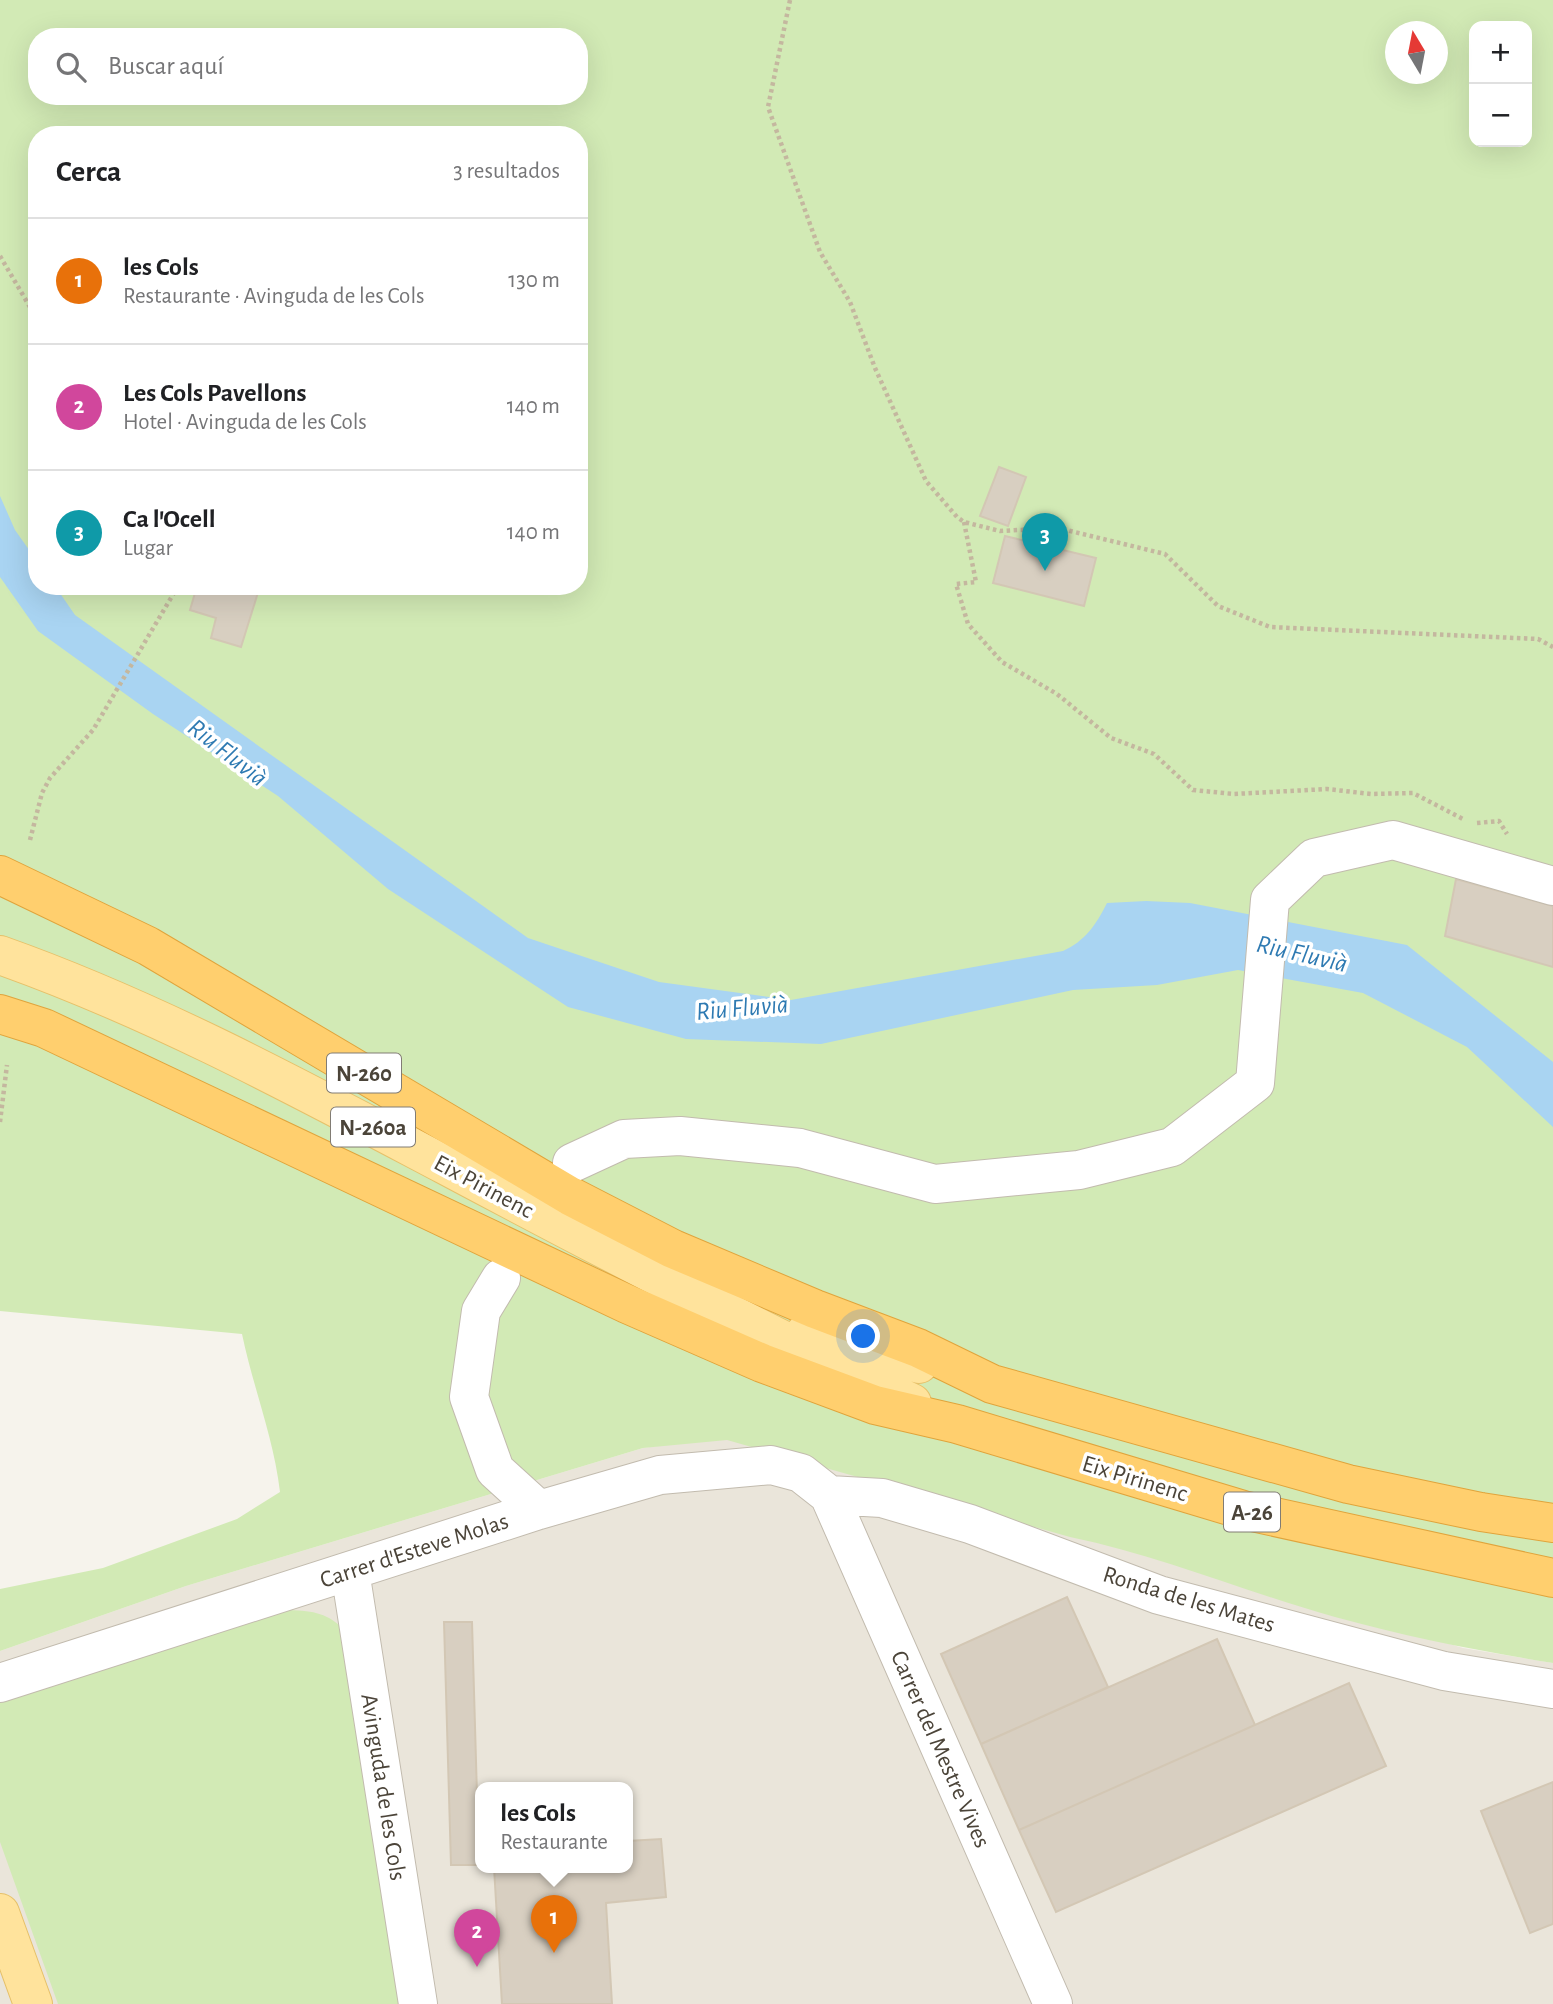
<!DOCTYPE html>
<html lang="es">
<head>
<meta charset="utf-8">
<style>
  :root { --surface:#fff; --page:#f6f6f6; --text:#202124; --muted:#757577; --line:#e0e0e0; --accent:#2563eb }
  body { margin:0; font-family:"Alegreya Sans",sans-serif; background:var(--page); color:var(--text) }
  .controls { position:absolute; right:21px; top:21px; display:grid; overflow:hidden; border-radius:14px; box-shadow:0 7px 28px #0002 }
  .controls button { width:63px; height:63px; display:grid; place-items:center; padding:0; border:0; border-bottom:2px solid var(--line); background:var(--surface); color:var(--text); font:35px sans-serif }
  .compass { position:absolute; left:1385px; top:21px; width:63px; height:63px; border-radius:50%; background:var(--surface); box-shadow:0 7px 28px #0002; rotate:350deg }
  .you { position:absolute; left:864px; top:1337px; width:24px; height:24px; margin:-18px; border:5px solid #fff; border-radius:50%; background:#1a73e8; box-shadow:0 0 0 10px #1a73e833 }
  .badge { display:grid; place-items:center; width:46px; height:46px; border-radius:50%; background:var(--accent); color:#fff; font-size:23px; font-weight:700 }
  .pin { position:absolute; translate:-50% -58px; filter:drop-shadow(0 2px 4px #0008) }
  .pin::after { content:''; position:absolute; top:37px; width:24px; height:21px; background:inherit; clip-path:polygon(0 0,100% 0,50% 100%) }
  .popup { position:absolute; left:475px; top:1782px; width:158px; height:91px; box-sizing:border-box; display:grid; place-content:center; border-radius:14px; background:var(--surface); filter:drop-shadow(0 2px 5px #0005); font-size:23px; white-space:nowrap; color:var(--muted) }
  .popup b { font-size:26px; color:var(--text) }
  .popup::after { content:''; position:absolute; left:50%; top:100%; margin-left:-14px; border:14px solid transparent; border-top-color:var(--surface) }
  .list { margin:0; padding:0; list-style:none }
  h2 { display:flex; justify-content:space-between; align-items:center; height:91px; margin:0; padding:0 28px; font-size:30px }
  h2 small { font-size:23px; font-weight:400; color:var(--muted) }
  .list li { display:grid; grid-template-columns:46px 1fr auto; gap:21px; align-items:center; box-sizing:border-box; height:126px; padding:0 28px; border-top:2px solid var(--line) }
  .list b { display:block; font-size:26px; white-space:nowrap }
  .list p { margin:0; font-size:23px; white-space:nowrap; color:var(--muted) }
  .list em { font-size:23px; font-style:normal; color:var(--muted) }
  .icon { flex:none; width:38px; height:38px; fill:none; stroke:currentColor; stroke-width:2; stroke-linecap:round; stroke-linejoin:round }
  .map { position:relative; flex:none; width:1553px; height:2004px; overflow:hidden }
  .search { position:absolute; background:var(--surface); box-shadow:0 7px 28px #0002; left:28px; top:28px; width:560px; height:77px; display:flex; align-items:center; gap:18px; box-sizing:border-box; padding:0 24px; border-radius:28px; color:var(--muted); font-size:26px }
  .panel { position:absolute; background:var(--surface); box-shadow:0 7px 28px #0002; left:28px; top:126px; width:560px; height:469px; border-radius:28px }
  .map>svg:first-child { display:block }
  .residential { fill:#eae5da; fill-rule:evenodd }
  .green { fill:#d2eab5; fill-rule:evenodd }
  .water { fill:#a9d4f2 }
  .building { fill:#d8cfc1; stroke:#d3c7b4; stroke-width:2 }
  .lines { fill:none; stroke-linecap:round; stroke-linejoin:round }
  .street-casing { stroke:#c2bbae; stroke-width:40 }
  .primary-casing { stroke:#e6c16a; stroke-width:40 }
  .highway-casing { stroke:#e0a43c; stroke-width:40 }
  .path { stroke:#c4b79f; stroke-width:4.5; stroke-dasharray:3.5 3.5; stroke-linecap:butt }
  .street { stroke:#fff; stroke-width:38 }
  .primary { stroke:#ffe39c; stroke-width:38 }
  .highway { stroke:#ffcf6e; stroke-width:38 }
  .labels { text-anchor:middle; stroke-width:7; stroke-linejoin:round; paint-order:stroke }
  .shield { fill:#fff; stroke:#817c74; stroke-width:2 }
  .shield-label { font-size:23px; font-weight:bold; fill:#4b4439 }
  .street-label { font-size:24px; fill:#4b4439; stroke:#fff }
  .water-label { font-size:26px; font-style:italic; fill:#2e7ab2; stroke:#fff }
</style>
</head>
<body>
<div class="map">
<svg width="1553" height="2004" viewBox="0 0 1553 2004">
  <rect width="100%" height="100%" fill="#f6f3ec"/>
  <path class="residential" d="M707,1439L773,1441L1463,1648L1553,1663V2004H0V1651L186,1586L643,1448ZM480,1787H628V1867H480Z"/>
  <path class="green" d="M0,0H1553V1663C1479,1651 1407,1637 1335,1617C1246,1592 1161,1556 1070,1537L727,1440L643,1448L186,1586L0,1651V1589L103,1568L237,1519L280,1492C274,1439 253,1387 242,1334L0,1311ZM1474,26H1527V142H1474ZM1396,32H1438V74H1396ZM37,37H579V96H37ZM37,135H579V586H37Z
    M289,1610C315,1611 327,1613 346,1631L409,2004H58L0,1842V1700Z"/>
  <path class="water" d="M0,496L15,530L37,561V586H55L75,615L528,938L659,982L791,1000L1063,951C1085,941 1096,925 1107,903L1146,901L1190,903L1407,945L1553,1062V1127L1467,1047L1363,993L1238,970L1157,985L1073,990L821,1044L686,1039L568,1007L388,889L278,796L153,714L38,631L0,577Z"/>
  <path class="building" d="M999,467L1026,477L1008,526L980,516Z
    M1005,536L1096,558L1084,606L993,583Z
    M197,586H260L241,647L211,638L216,618L190,610Z
    M1456,879L1553,906V967L1445,936Z
    M1067,1597L1108,1687L981,1744L941,1654Z
    M444,1622H472L479,1865H451Z
    M1217,1639L1255,1725L1019,1830L981,1744Z
    M1349,1683L1386,1766L1056,1912L1019,1830Z
    M1553,1782V1924L1530,1933L1481,1811Z
    M661,1839L666,1897L606,1903L612,2004H502L494,1867H628V1841Z"/>
  <g class="lines">
    <defs>
      <path id="street" d="M572,1163L624,1139L680,1136L800,1148L935,1184L1079,1170L1172,1147L1255,1083L1270,900L1314,858L1393,840L1553,886
        M501,1278L481,1311L469,1397L495,1470L539,1510
        M829,1495L882,1498L970,1524L1159,1595L1444,1671L1553,1689
        M350,1571L418,2004
        M0,1683L539,1510L660,1475L771,1465L801,1473L829,1495L1053,2004"/>
      <path id="primary" d="M0,955C155,1010 299,1088 445,1165C599,1247 754,1328 912,1403
        M805,1333L919,1364
        M0,1913L33,2004"/>
      <path id="highway" d="M0,875L148,946L570,1196L673,1249L815,1309L918,1348L992,1384L1348,1484L1481,1512L1553,1523
        M0,1014L44,1028L627,1304L762,1363L875,1405L957,1424L1243,1510L1553,1578"/>
    </defs>
    <use href="#street" class="street-casing"/>
    <use href="#primary" class="primary-casing"/>
    <use href="#highway" class="highway-casing"/>
    <path class="path" d="M790,0L768,107L820,252L850,302L875,368L926,481L957,517L964,522L1000,531L1058,528L1165,554L1218,606L1270,627L1538,639L1553,647
      M0,256L37,319
      M964,522L976,582L956,584L968,624L1002,662L1057,694L1111,738L1154,754L1193,790L1234,794L1327,789L1371,794L1413,793L1463,819
      M1477,823L1499,821L1507,834
      M30,840L42,793L50,778L93,730L178,586
      M0,1122L7,1065"/>
    <use href="#street" class="street"/>
    <use href="#primary" class="primary"/>
    <use href="#highway" class="highway"/>
  </g>
  <g class="labels">
    <g class="shield">
      <rect x="327" y="1053.5" width="74" height="39" rx="5"/>
      <rect x="331" y="1107.5" width="84" height="39" rx="5"/>
      <rect x="1224" y="1492.5" width="56" height="39" rx="5"/>
    </g>
    <g class="shield-label">
      <text x="364" y="1081">N-260</text>
      <text x="373" y="1135">N-260a</text>
      <text x="1252" y="1520">A-26</text>
    </g>
    <g class="street-label">
      <text transform="translate(484 1186) rotate(28)" y="8">Eix Pirinenc</text>
      <text transform="translate(1135 1478) rotate(17)" y="8">Eix Pirinenc</text>
      <text transform="translate(414 1550) rotate(-18)" y="8">Carrer d'Esteve Molas</text>
      <text transform="translate(1189 1599) rotate(17)" y="8">Ronda de les Mates</text>
      <text transform="translate(941 1749) rotate(66)" y="8">Carrer del Mestre Vives</text>
      <text transform="translate(384 1787) rotate(81)" y="8">Avinguda de les Cols</text>
    </g>
    <g class="water-label">
      <text transform="translate(228 752) rotate(38)" y="9">Riu Fluvià</text>
      <text transform="translate(1302 953) rotate(13)" y="9">Riu Fluvià</text>
      <text transform="translate(742 1007) rotate(-5)" y="9">Riu Fluvià</text>
    </g>
  </g>
</svg>
<div class="controls">
<button>+</button>
<button>−</button>
</div>
<svg class="compass" viewBox="-18 -18 36 36"><path d="M0-13l5 13h-10z" fill="#e53935"/><path d="M0 13l5-13h-10z" fill="#757577"/></svg>
<div class="you"></div>
<div class="pin badge" style="left:554px;top:1953px;background:#e8710a">1</div>
<div class="popup"><b>les Cols</b>Restaurante</div>
<div class="pin badge" style="left:477px;top:1967px;background:#d1479c">2</div>
<div class="pin badge" style="left:1045px;top:571px;background:#0f9aa8">3</div>
<div class="search"><svg class="icon" aria-label="search" viewBox="0 0 24 24"><circle cx="10" cy="10" r="6"/><path d="M15 15l6 6"/></svg>Buscar aquí</div>
<section class="panel">
<h2>Cerca<small>3 resultados</small></h2>
<ul class="list">
<li><span class="badge" style="background:#e8710a">1</span><div><b>les Cols</b><p>Restaurante · Avinguda de les Cols</p></div><em>130 m</em></li>
<li><span class="badge" style="background:#d1479c">2</span><div><b>Les Cols Pavellons</b><p>Hotel · Avinguda de les Cols</p></div><em>140 m</em></li>
<li><span class="badge" style="background:#0f9aa8">3</span><div><b>Ca l'Ocell</b><p>Lugar</p></div><em>140 m</em></li>
</ul>
</section>
</div>
</body>
</html>
